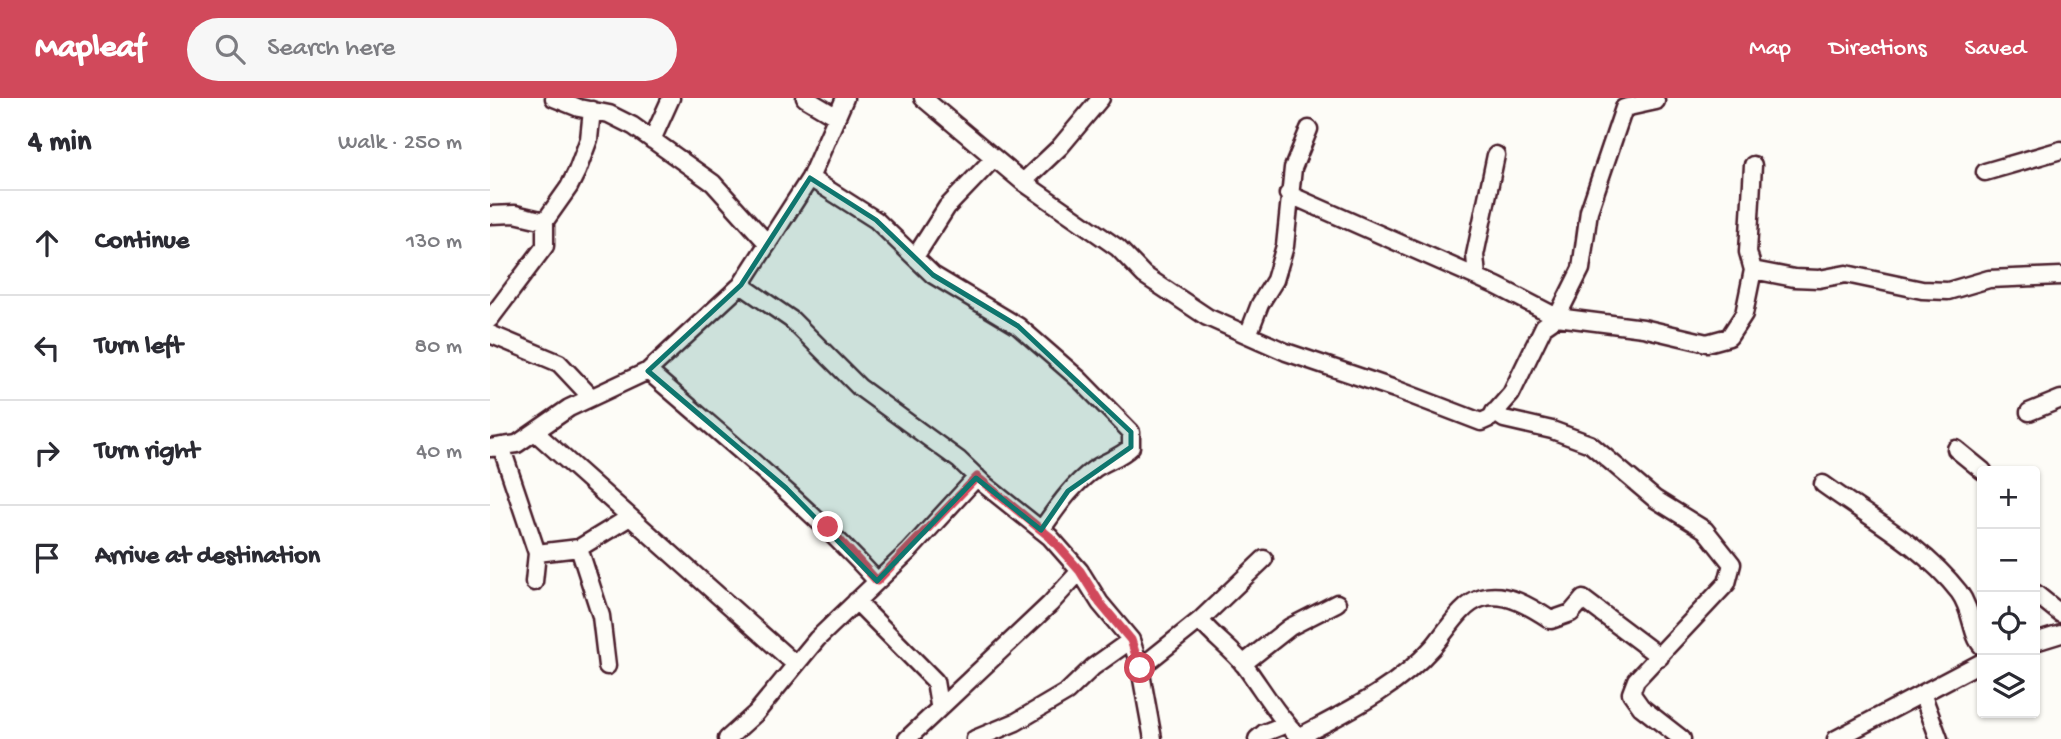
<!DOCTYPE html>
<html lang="en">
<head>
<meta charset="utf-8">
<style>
  :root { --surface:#fff; --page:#f7f7f7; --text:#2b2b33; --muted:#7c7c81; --line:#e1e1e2; --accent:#d1495b }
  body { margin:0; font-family:"Gochi Hand",sans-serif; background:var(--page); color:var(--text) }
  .controls { position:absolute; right:21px; bottom:21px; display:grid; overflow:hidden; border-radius:7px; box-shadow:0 2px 5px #0004 }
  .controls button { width:63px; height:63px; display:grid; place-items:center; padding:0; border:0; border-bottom:2px solid var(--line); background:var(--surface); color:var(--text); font:35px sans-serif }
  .stop { position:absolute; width:21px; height:21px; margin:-16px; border:5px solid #d1495b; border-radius:50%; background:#fff }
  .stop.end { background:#d1495b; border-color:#fff; box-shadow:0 2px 7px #0008 }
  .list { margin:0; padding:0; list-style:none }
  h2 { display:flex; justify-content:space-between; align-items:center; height:91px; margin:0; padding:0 28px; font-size:30px }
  h2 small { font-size:23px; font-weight:400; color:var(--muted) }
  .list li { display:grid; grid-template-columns:46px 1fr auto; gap:21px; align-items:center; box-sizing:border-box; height:105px; padding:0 28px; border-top:2px solid var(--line) }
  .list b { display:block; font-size:26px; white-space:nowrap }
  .list em { font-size:23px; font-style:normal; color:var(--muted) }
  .icon { flex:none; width:38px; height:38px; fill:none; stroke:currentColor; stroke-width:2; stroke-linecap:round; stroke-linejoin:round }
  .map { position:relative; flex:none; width:1571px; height:641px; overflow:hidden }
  header { display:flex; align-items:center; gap:42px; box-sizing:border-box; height:98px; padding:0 35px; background:var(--accent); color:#fff }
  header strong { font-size:33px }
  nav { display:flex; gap:38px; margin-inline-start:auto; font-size:24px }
  .search { width:490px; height:63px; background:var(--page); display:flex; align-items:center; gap:18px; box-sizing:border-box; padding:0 24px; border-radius:38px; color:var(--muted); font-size:26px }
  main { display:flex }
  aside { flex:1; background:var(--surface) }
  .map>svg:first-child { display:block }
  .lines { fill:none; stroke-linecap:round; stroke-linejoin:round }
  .street-casing { stroke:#4a1f2b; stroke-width:21 }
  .street { stroke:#fdfcf7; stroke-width:16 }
  .route { stroke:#d1495b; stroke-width:9 }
  .marked { fill:#0f766e; fill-opacity:0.2; stroke:#0f766e; stroke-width:5; stroke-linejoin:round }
</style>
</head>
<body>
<header>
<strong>Mapleaf</strong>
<div class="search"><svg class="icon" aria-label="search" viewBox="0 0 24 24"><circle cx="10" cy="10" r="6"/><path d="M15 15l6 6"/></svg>Search here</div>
<nav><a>Map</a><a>Directions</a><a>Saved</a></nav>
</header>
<main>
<aside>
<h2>4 min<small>Walk · 250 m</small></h2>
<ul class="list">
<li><svg class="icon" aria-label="ahead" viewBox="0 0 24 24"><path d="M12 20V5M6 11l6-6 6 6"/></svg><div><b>Continue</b></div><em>130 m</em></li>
<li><svg class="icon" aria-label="left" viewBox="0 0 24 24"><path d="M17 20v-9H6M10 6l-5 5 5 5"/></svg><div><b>Turn left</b></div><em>80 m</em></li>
<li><svg class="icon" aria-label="right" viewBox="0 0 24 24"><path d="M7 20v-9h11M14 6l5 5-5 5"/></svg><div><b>Turn right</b></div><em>40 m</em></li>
<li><svg class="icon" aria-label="arrive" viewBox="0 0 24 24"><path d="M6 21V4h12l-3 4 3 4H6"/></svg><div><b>Arrive at destination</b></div></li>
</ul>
</aside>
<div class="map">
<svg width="1571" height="641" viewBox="0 0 1571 641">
  <rect width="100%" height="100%" fill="#fdfcf7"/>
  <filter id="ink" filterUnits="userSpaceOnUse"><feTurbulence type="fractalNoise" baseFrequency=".0143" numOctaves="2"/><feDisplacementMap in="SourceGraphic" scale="14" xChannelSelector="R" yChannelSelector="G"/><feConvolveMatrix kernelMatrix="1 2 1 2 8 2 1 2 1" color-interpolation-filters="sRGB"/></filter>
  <g filter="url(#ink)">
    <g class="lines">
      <defs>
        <path id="street" d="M64,0L89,10L119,16L143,28L223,85L278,146
          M315,0L347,19
          M433,0L533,84L628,150L654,177L717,219L796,254L905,291L991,324L1000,320L1021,296L1054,228L1067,219L1091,171L1099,113L1134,10L1166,3
          M162,42L181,0
          M1495,74L1571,52
          M320,80L386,122L443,177L528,228L590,282L641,334V349C630,360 615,363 603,372C580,389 567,410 551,432
          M533,84L570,49L611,0
          M798,96L1007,188L1067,219L1153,230L1217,245L1239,239L1254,216L1263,172L1258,154L1263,67
          M0,117L25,116L55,123
          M425,159L457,109L504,60
          M1263,172L1304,180L1329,181L1356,176L1432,192L1458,193L1499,181L1571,178
          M987,179L985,157L1006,57
          M251,187L302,222L369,289L469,362L495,387L560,439L590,473L610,505L641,542L650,570L663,641
          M0,221L55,148V123L79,89L87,73L99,41L102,12
          M0,236L69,265L101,299
          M758,237L770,206L785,182L795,148L803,70L819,31
          M158,273C237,342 317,406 387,483
          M1004,314L1014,321L1062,332L1100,346L1165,401L1215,432L1242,466L1237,485L1146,582L1141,595L1151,609L1192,641
          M1539,314L1571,301
          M45,334L305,566
          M11,348L47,455L44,484
          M0,350L27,346L79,310L158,273L251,187L320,80L355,0
          M1466,351L1493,373
          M1333,386C1380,420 1433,448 1469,494C1483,513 1481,537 1492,548
          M89,450L111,518L117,568
          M47,455L89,450L140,419
          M1545,495L1571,516
          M366,503L445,583L449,607
          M710,522C723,539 742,551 755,568C774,594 788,619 811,641
          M1545,544L1571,536
          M753,566L800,529L847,505
          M650,570L710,522L774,461
          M1433,598L1449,641
          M809,639C856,614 907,590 943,549C957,533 971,506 992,500C1016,493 1041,509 1061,522L1081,515L1093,501L1170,559
          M237,641L266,615L327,541L419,453L487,379
          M417,641L560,506L590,473
          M485,641L526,624L577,594L603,569L641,542
          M767,641L774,635L794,627
          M1346,641L1492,564"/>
      </defs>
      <use href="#street" class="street-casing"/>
      <use href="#street" class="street"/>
    </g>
  </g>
  <g class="lines" filter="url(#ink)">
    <path class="route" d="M338,429L387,483L487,379L560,439L590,473L610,505L641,542L650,570"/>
  </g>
  <path class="marked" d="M320,80L386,122L443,177L528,228L641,334V349L578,393L551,432L486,380L387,483L296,390L158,273L251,187Z"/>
</svg>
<div class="controls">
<button>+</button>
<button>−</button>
<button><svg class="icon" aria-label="locate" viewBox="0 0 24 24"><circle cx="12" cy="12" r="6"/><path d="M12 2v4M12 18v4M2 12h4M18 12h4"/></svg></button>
<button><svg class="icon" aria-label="layers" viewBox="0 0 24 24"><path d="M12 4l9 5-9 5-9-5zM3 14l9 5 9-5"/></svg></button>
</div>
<div class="stop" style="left:650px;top:570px"></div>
<div class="stop end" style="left:338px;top:429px"></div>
</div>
</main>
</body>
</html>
